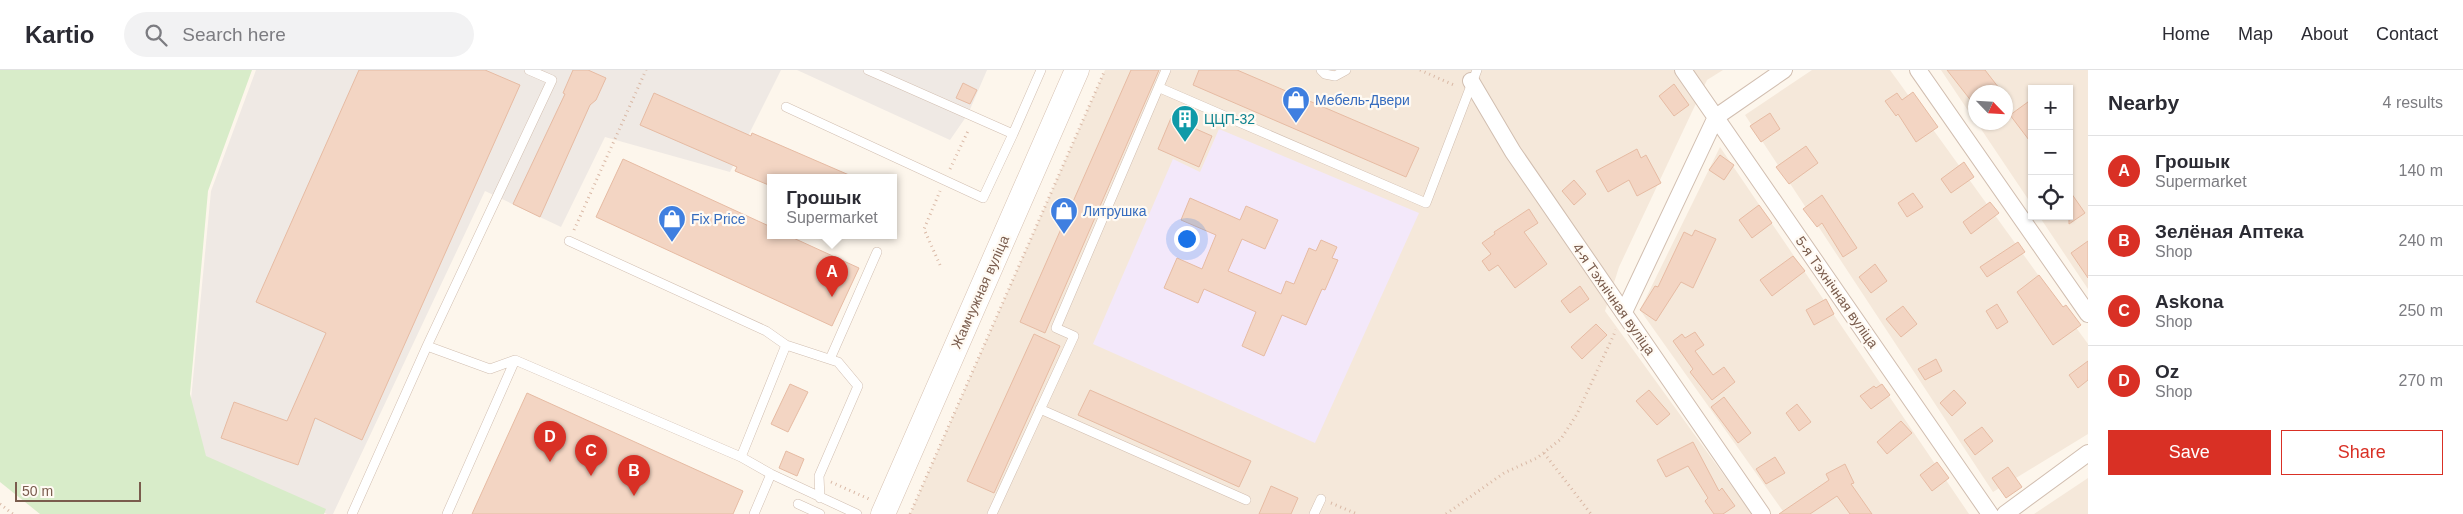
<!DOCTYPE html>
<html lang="en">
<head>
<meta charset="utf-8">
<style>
  :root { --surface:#fff; --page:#f2f2f3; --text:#2b2b33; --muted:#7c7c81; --line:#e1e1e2; --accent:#d93025 }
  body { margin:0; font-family:Arial,sans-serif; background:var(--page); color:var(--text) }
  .controls { position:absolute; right:15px; top:15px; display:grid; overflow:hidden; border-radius:0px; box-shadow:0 1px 4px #0004 }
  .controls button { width:45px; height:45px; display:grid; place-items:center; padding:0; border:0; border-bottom:1px solid var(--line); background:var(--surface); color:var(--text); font:25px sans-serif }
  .compass { position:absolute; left:1968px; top:15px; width:45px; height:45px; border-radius:50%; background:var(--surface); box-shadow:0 1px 4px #0004; rotate:115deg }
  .scale { position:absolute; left:15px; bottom:12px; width:126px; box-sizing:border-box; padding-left:5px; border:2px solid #7a5c4d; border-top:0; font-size:14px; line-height:18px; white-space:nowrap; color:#7a5c4d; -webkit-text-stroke:4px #fffaf3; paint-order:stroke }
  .you { position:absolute; left:1186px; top:168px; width:18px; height:18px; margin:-12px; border:4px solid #fff; border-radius:50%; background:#1a73e8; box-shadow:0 0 0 8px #1a73e833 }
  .badge { display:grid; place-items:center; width:32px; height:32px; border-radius:50%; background:var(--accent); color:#fff; font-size:16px; font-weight:700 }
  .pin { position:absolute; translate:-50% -41px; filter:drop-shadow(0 1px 2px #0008) }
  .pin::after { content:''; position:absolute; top:26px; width:18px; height:15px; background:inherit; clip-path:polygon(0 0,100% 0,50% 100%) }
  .popup { position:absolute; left:767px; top:104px; width:130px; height:65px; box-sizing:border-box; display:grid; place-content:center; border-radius:0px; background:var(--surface); filter:drop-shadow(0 1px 4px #0005); font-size:16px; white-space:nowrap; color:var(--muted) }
  .popup b { font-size:19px; color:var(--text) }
  .popup::after { content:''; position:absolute; left:50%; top:100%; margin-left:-10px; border:10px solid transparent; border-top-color:var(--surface) }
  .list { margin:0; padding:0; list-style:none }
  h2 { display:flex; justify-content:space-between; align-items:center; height:65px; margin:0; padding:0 20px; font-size:21px }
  h2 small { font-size:16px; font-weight:400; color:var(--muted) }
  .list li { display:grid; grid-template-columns:32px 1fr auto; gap:15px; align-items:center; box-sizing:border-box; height:70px; padding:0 20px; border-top:1px solid var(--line) }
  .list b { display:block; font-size:19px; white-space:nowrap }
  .list p { margin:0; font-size:16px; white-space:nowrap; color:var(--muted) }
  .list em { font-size:16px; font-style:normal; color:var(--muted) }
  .actions { display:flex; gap:10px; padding:15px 20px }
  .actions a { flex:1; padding:11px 0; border:1px solid var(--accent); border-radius:0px; text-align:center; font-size:18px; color:var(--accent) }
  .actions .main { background:var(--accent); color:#fff }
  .icon { flex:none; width:28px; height:28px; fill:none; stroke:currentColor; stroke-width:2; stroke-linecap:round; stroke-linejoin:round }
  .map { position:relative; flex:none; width:2088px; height:444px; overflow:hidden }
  header { display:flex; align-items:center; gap:30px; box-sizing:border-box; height:70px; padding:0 25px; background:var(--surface); border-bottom:1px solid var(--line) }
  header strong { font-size:24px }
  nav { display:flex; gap:28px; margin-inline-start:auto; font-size:18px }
  .search { width:350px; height:45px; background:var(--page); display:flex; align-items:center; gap:12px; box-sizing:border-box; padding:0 18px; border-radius:28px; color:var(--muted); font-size:19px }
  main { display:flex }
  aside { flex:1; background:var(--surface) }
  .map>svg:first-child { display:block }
  .residential { fill:#f5e8da }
  .industrial { fill:#efe9e4 }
  .education { fill:#f3e8fa }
  .green { fill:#d8ecc9 }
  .building { fill:#f3d5c3; stroke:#e6bba3 }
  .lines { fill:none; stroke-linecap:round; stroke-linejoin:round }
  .service-casing { stroke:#d1beb0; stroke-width:10 }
  .minor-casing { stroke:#d1beb0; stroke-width:18 }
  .secondary-casing { stroke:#d6c0b0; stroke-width:25 }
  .path { stroke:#d9b8a5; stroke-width:3; stroke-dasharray:1 4; stroke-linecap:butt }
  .service { stroke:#fff; stroke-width:9 }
  .minor { stroke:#fff; stroke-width:16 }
  .secondary { stroke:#fff; stroke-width:24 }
  .labels { text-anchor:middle; stroke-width:4.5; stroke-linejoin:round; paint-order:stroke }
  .shop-label { font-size:14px; fill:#366cbe; stroke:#fffaf3; text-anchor:start }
  .culture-label { font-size:14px; fill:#0d838f; stroke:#fffaf3; text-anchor:start }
  .street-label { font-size:14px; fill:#7a5c4d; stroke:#fffaf3 }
</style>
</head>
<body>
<header>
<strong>Kartio</strong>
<div class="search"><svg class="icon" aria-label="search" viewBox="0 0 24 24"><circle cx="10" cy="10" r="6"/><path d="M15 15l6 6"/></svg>Search here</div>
<nav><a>Home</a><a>Map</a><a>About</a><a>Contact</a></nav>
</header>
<main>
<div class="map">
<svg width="2088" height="444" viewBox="0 0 2088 444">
  <rect width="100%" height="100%" fill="#fdf6ec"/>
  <path class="residential" d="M1105,0H1723L1707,10L1619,197L1605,241L1752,444H910Z
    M1812,0H1890L2088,274V364L1993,422L1745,45Z
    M1941,0H2088V219L2039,146H2069V19H2032V135L1977,53L2006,52V22H1976L1975,51Z
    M1720,77L1969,444H1785L1640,240Z
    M2088,408V444H2034Z"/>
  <path class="industrial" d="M256,0H781L730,102L605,67L561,157L485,121L333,444H327L186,382L211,121Z
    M797,0H987L968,44L950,70Z"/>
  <path class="education" d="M1219,59L1419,143L1315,373L1093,274L1173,89L1200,102Z"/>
  <path class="green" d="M0,0H252L208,121L190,324L206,386L326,439L324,444H40L0,412Z"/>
  <path class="building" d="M359,0H485L520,15L362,370L315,348L298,395L221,368L234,332L287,351L326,263L256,232Z
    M573,0H588L606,8L596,30L590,35L540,147L513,134L565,24L563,23Z
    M1131,0H1159L1045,263L1020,252Z
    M1199,0H1237L1419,78L1406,107L1193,15Z
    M1947,0H1985L2002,22H1976V37Z
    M963,13L977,20L970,34L956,28Z
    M1674,14L1689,35L1674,46L1659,26Z
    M1913,22L1938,57L1916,72L1898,44L1896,46L1885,31L1897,23L1902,30Z
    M654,23L751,66L752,63L856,108H771V116L735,101L737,97L640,55Z
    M2032,29V74L2010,45Z
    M1770,43L1780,59L1761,72L1750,56Z
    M1171,48L1212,66L1199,97L1158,79Z
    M1806,76L1818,93L1789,114L1776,97Z
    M1637,79L1641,88L1646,85L1661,113L1637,126L1629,110L1608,122L1596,101Z
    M1720,85L1734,95L1724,110L1709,100Z
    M623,89L771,157V166H789L859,198L832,256L596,147Z
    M1964,92L1974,107L1951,123L1941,109Z
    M1574,110L1586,124L1574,135L1562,121Z
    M2069,120L2085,143L2069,154Z
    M1913,123L1923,137L1907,147L1898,133Z
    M1822,125L1857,178L1843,187L1822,153L1817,157L1803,139Z
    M1190,128L1240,150L1246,136L1278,150L1265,179L1242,169L1228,201L1281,224L1286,211L1294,214L1309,178L1316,181L1321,170L1337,177L1332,188L1338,190L1325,220L1322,219L1306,255L1282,245L1264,286L1242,276L1256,242L1204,219L1198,233L1164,218L1177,188L1202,199L1216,165L1181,150Z
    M1990,132L1999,143L1971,164L1963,152Z
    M1759,135L1772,153L1752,168L1739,150Z
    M1529,139L1538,153L1524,162L1547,194L1515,218L1498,195L1489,201L1482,191L1491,184L1482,173L1495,164L1494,162Z
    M1695,160L1716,169L1693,218L1681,212L1656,251L1640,240L1655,216L1658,217L1684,162L1692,166Z
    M2088,171V208L2071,183Z
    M2018,172L2025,182L1987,207L1980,197Z
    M1793,186L1805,201L1772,226L1760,210Z
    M1875,194L1887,211L1871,223L1859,207Z
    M2039,205L2063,237L2066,235L2081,255L2053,275L2017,222Z
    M1580,216L1589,229L1570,243L1561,231Z
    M1826,229L1834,244L1814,255L1806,240Z
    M1997,234L2008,252L1997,259L1986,241Z
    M1903,236L1917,254L1901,267L1886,249Z
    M1596,254L1607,265L1582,289L1571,277Z
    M1695,262L1704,275L1695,281L1713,305L1724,297L1735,312L1712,330L1690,302L1693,299L1673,271L1682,264L1685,268Z
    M1034,264L1060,276L994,423L967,411Z
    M1936,289L1942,301L1925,310L1918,299Z
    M2088,291V310L2078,318L2069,305Z
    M790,314L808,322L788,362L771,354Z
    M1882,314L1890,325L1871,339L1860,326L1874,316L1876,318Z
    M1090,320L1251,391L1239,417L1078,345Z
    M1649,320L1670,344L1657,355L1636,331Z
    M1954,320L1966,333L1952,346L1940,333Z
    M527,323L743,421L733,444H472Z
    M1724,327L1751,363L1738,373L1711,337Z
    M1797,334L1811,352L1799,361L1786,343Z
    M1901,351L1912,363L1887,384L1877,372Z
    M1982,357L1993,371L1975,385L1964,370Z
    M1693,372L1719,421L1722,418L1735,436L1723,444H1714L1705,431L1708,428L1688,396L1666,407L1657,390Z
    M786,381L804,389L797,406L779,398Z
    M1775,387L1785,403L1766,414L1756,399Z
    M1937,392L1949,408L1932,421L1920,405Z
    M1845,394L1854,413L1851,414L1872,444H1850L1837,426L1810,444H1779L1829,410L1826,404Z
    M2008,397L2022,417L2006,428L1992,408Z
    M1271,416L1298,428L1291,444H1259Z"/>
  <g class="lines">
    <defs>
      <path id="service" d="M868,0L1013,64L1041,0
        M1321,0L1325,4L1335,6L1346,0
        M1160,18L1426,133L1477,0
        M786,37L983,128L1013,64
        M569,171L766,261L786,275L741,387
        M786,275L838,292L858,316L819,406L820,428
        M427,276L490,299L515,290L741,387L771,404L754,444
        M830,289L877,182
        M1040,339L1246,430
        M771,404L857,444
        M798,434L820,444
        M352,444L427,276L552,10L529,0
        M447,444L515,290
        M992,444L1074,266L1056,258L1166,0
        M1314,444L1321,429"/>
      <path id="minor" d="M1683,0L1990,444
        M1918,0L2088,244
        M1471,11L1513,82L1762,444
        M1624,242L1716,47L1784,0
        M2005,444L2088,383"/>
      <path id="secondary" d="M883,444L1077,0"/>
    </defs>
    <use href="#service" class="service-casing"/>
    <use href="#minor" class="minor-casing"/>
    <use href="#secondary" class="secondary-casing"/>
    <path class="path" d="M1420,0L1456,16
      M950,99L968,61
      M574,160L646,0
      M940,195L924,159L940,121
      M1544,383L1591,444
      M831,412L869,429
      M1331,433L1357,444
      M0,434L13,444
      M910,444L1105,0
      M1446,444L1504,403L1537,388L1561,369L1577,344L1616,260"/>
    <use href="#service" class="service"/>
    <use href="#minor" class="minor"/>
    <use href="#secondary" class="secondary"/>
  </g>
  <defs>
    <symbol id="shop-pin" viewBox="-11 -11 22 30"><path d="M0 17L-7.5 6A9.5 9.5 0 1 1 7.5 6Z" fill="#3f7fe0" stroke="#fffaf3"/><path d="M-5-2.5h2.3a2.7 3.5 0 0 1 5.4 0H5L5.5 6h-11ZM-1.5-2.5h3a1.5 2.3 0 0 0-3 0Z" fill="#fff"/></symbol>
    <symbol id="building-pin" viewBox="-11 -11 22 30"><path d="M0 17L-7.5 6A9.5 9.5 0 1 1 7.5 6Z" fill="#0f9aa8" stroke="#fffaf3"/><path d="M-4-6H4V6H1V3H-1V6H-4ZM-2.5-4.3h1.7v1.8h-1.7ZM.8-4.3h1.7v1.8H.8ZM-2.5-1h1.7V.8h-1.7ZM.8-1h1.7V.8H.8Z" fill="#fff"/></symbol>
  </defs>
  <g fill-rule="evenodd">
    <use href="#shop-pin" x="1280" y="14" width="32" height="43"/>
    <use href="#building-pin" x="1169" y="33" width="32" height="43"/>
    <use href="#shop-pin" x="1048" y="125" width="32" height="43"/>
    <use href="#shop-pin" x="656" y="133" width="32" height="43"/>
  </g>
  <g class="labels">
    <g class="shop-label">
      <text x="1315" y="35">Мебель-Двери</text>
      <text x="1083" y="146">Литрушка</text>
      <text x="691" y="154">Fix Price</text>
    </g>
    <g class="culture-label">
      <text x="1204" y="54">ЦЦП-32</text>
    </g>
    <g class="street-label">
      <text transform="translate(980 222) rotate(-66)" y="5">Жамчужная вуліца</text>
      <text transform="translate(1837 222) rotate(55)" y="5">5-я Тэхнічная вуліца</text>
      <text transform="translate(1614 229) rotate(55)" y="5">4-я Тэхнічная вуліца</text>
    </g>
  </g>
</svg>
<div class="controls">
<button>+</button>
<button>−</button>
<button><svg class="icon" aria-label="locate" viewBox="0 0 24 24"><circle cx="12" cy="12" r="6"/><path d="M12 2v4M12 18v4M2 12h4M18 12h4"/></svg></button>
</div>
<svg class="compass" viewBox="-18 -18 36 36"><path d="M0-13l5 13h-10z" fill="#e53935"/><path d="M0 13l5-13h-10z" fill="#7c7c81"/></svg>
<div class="scale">50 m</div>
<div class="you"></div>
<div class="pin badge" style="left:832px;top:227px">A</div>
<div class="popup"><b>Грошык</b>Supermarket</div>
<div class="pin badge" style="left:634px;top:426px">B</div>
<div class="pin badge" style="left:591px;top:406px">C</div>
<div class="pin badge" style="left:550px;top:392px">D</div>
</div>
<aside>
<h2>Nearby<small>4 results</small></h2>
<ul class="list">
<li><span class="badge">A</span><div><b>Грошык</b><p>Supermarket</p></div><em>140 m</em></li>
<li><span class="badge">B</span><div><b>Зелёная Аптека</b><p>Shop</p></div><em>240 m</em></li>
<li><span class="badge">C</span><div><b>Askona</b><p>Shop</p></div><em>250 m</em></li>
<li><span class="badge">D</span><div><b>Oz</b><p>Shop</p></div><em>270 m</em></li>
</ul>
<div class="actions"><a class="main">Save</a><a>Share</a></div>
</aside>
</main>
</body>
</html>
